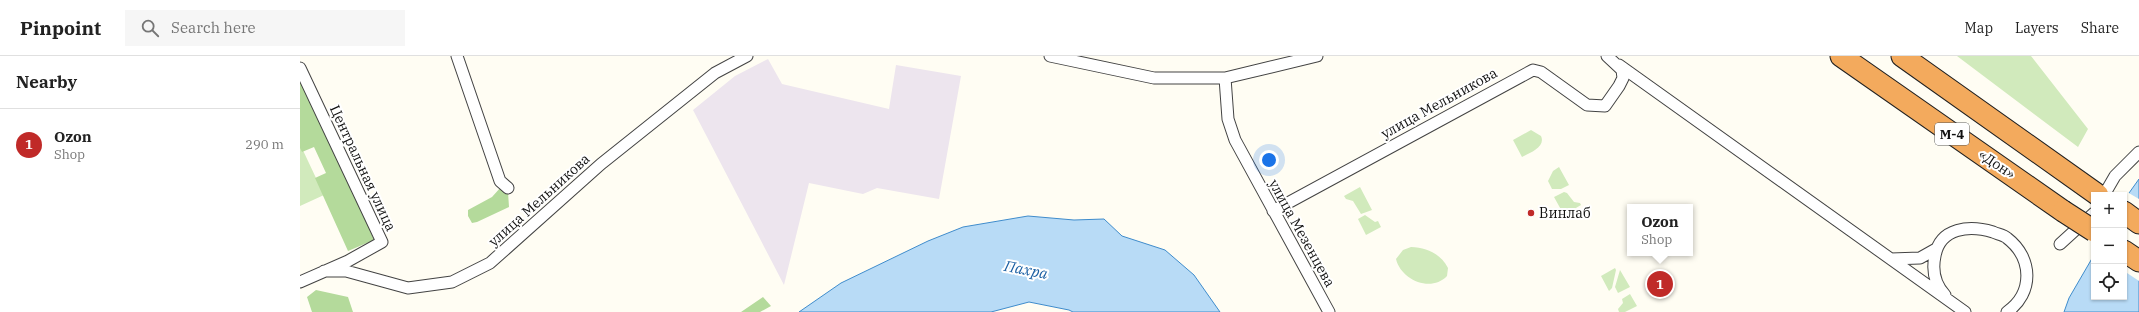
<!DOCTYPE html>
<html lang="en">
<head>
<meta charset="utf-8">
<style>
  :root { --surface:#fff; --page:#f6f6f6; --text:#222; --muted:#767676; --line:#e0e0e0; --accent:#c02a28 }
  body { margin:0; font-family:"IBM Plex Serif",serif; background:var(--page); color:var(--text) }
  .controls { position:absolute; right:12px; bottom:12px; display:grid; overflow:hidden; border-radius:0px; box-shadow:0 1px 3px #0004 }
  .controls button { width:36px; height:36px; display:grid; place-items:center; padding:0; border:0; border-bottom:1px solid var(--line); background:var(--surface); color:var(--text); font:20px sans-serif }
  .you { position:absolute; left:969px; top:104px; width:14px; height:14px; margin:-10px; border:3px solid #fff; border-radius:50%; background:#1a73e8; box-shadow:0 0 0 6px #1a73e833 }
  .badge { display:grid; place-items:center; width:26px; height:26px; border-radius:50%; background:var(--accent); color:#fff; font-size:13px; font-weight:700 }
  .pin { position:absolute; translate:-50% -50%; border:2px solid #fff; box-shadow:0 1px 4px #0006 }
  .popup { position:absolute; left:1327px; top:148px; width:66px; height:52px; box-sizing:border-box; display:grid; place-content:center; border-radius:0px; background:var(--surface); filter:drop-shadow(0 1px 3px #0005); font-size:13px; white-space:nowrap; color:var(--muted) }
  .popup b { font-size:15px; color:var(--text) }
  .popup::after { content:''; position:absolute; left:50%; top:100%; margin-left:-8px; border:8px solid transparent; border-top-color:var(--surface) }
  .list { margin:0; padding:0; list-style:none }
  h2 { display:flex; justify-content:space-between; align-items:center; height:52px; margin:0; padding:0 16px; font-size:17px }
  h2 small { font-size:13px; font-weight:400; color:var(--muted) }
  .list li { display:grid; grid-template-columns:26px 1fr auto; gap:12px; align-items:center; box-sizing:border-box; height:72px; padding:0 16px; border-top:1px solid var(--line) }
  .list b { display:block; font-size:15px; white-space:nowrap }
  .list p { margin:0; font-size:13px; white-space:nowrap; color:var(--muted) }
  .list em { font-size:13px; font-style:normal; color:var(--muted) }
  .icon { flex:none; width:22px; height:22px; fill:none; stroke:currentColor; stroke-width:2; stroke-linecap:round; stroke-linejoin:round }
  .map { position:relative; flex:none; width:1839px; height:256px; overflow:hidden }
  header { display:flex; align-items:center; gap:24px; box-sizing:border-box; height:56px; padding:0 20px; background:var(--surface); border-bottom:1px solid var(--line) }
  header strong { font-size:19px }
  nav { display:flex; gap:22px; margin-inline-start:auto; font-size:14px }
  .search { width:280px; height:36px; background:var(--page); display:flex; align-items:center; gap:10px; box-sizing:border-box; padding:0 14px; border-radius:0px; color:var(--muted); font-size:15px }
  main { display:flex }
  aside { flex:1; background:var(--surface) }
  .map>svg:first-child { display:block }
  .industrial { fill:#ede5ee }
  .green { fill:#d1eabc }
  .forest { fill:#b4da9b }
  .water { fill:#b8dbf6; stroke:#3f8ccc }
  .pier { fill:#fffdf3 }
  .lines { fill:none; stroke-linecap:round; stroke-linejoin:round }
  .minor-casing { stroke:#434343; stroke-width:13 }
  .motorway-casing { stroke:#212121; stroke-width:23 }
  .minor { stroke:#fff; stroke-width:11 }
  .motorway { stroke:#f3aa5d; stroke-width:21 }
  .motorway-bridge-casing { stroke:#212121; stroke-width:23; stroke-linecap:butt }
  .motorway-bridge { stroke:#f3aa5d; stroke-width:21 }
  .poi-dot { fill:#c02a28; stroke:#fff; stroke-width:1.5 }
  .labels { text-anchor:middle; stroke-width:4; stroke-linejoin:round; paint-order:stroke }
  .shield { fill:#fff; stroke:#585858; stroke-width:1 }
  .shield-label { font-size:13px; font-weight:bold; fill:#101010 }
  .street-label { font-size:14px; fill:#101010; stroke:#fff }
  .poi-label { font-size:14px; fill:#101010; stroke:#fff; text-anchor:start }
  .water-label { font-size:15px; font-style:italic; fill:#195ea2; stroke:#fff }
</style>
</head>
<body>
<header>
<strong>Pinpoint</strong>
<div class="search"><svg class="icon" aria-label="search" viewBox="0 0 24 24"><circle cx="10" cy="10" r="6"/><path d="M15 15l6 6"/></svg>Search here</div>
<nav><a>Map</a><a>Layers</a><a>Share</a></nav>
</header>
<main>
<aside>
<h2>Nearby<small></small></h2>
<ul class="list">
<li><span class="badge">1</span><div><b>Ozon</b><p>Shop</p></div><em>290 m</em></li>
</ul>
</aside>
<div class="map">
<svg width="1839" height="256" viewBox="0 0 1839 256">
  <rect width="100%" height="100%" fill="#fffdf3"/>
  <path class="industrial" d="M468,3L482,28L589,53L596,9L661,20L639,143L577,132L563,138L509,127L484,229L393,54L435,20Z"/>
  <path class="green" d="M1657,0H1731L1788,73L1778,91Z
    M1231,74L1241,80C1246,91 1230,97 1222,101L1213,84Z
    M0,88L24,139L0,150Z
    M1259,111L1269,129L1261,133H1252L1248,125L1253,115Z
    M1060,131L1072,154L1061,158L1053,145L1046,143L1044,140Z
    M1264,136L1267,137L1274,146L1280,147L1281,149L1264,159L1254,141Z
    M1065,159L1075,166L1078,165L1081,171L1066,179L1058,163Z
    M1111,191C1127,192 1140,197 1148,212L1147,220C1131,237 1101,224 1096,203L1103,194Z
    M1315,212L1316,214L1312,232L1309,235L1301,220Z
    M1320,214L1330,231L1318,237L1315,231Z
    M1330,238L1337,250L1325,256H1319L1318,253L1323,247L1322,243Z"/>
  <path class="forest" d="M0,23L51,130L74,184L48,195L15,122L26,117L14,91L2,96L0,92Z
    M201,131L208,136L209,151L177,166L172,167L168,160V154L192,141Z
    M16,234L48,241L53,256H12L7,241Z
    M463,241L471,250L460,256H441Z"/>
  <path class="water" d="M1839,123V256H1764L1769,242L1794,199V241H1824V144Z
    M728,160L774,164L804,163L822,180L865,194L894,219L920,256H773L769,254L729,246L691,256H499L541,227L628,185L663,171Z"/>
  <path class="pier" d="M1827,136L1839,143V225L1824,215V140Z"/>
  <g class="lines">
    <defs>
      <path id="minor" d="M157,0L200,125L208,132
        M750,0L854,22H925L1017,0
        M1319,9L1665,256
        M0,12L82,186L48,205L0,226
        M925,22L928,63L935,84L1029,256
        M1804,139L1815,120L1839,96
        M973,155L1233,14L1241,16L1287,49L1305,50L1319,30L1323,22L1322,14L1307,0
        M1760,188L1794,157
        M1591,203L1620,202L1636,193
        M24,215H46L108,232L152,226L190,207L301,108L415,17L447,0
        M1645,239C1635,228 1632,214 1635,200C1640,171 1670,169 1693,176C1697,178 1704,179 1707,182C1733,202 1734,237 1707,256"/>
      <path id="motorway" d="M1541,0L1763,155
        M1602,0L1798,139
        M1824,156L1839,167
        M1824,195L1839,205"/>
    </defs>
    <use href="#minor" class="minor-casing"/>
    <use href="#motorway" class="motorway-casing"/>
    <use href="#minor" class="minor"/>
    <use href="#motorway" class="motorway"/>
    <defs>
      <path id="motorway-bridge" d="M1763,155L1794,175"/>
    </defs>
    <use href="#motorway-bridge" class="motorway-bridge-casing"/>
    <use href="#motorway-bridge" class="motorway-bridge"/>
  </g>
  <circle class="poi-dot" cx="1231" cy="157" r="4"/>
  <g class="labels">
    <rect class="shield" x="1635" y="67" width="34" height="22" rx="3"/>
    <g class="shield-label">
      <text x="1652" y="83">М-4</text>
    </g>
    <g class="street-label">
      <text transform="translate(1139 47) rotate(-29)" y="5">улица Мельникова</text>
      <text transform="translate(1697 108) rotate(34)" y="5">«Дон»</text>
      <text transform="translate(63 112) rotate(65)" y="5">Центральная улица</text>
      <text transform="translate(239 144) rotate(-42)" y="5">улица Мельникова</text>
      <text transform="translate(1002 177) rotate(61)" y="5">улица Мезенцева</text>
    </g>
    <g class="poi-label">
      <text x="1239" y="162">Винлаб</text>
    </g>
    <g class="water-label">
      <text transform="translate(726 214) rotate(11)" y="5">Пахра</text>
    </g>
  </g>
</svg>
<div class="controls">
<button>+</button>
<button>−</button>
<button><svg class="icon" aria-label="locate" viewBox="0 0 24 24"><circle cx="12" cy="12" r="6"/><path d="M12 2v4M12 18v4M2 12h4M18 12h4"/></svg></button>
</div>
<div class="you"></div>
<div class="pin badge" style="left:1360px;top:228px">1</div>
<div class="popup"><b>Ozon</b>Shop</div>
</div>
</main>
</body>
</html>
